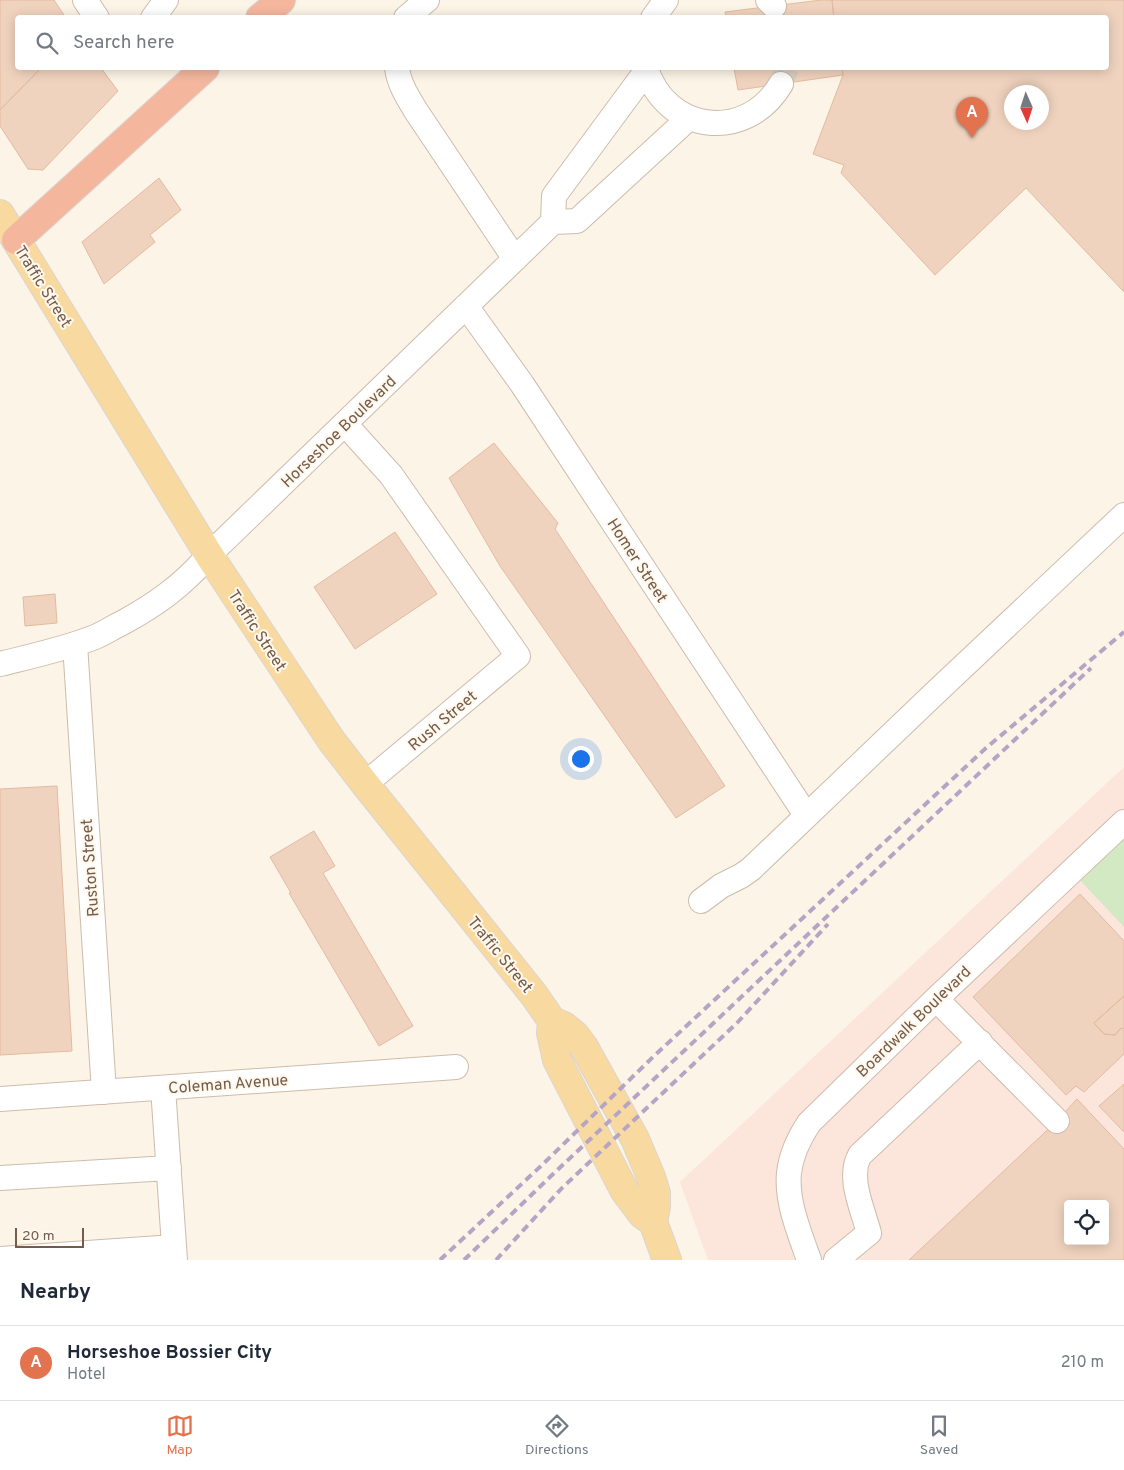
<!DOCTYPE html>
<html lang="en">
<head>
<meta charset="utf-8">
<style>
  :root { --surface:#fff; --page:#f2f2f3; --text:#1f2937; --muted:#747a83; --line:#e0e1e3; --accent:#e2734e }
  body { margin:0; font-family:Overpass,sans-serif; background:var(--page); color:var(--text) }
  .controls { position:absolute; right:15px; bottom:15px; display:grid; overflow:hidden; border-radius:5px; box-shadow:0 2px 12px #0003 }
  .controls button { width:45px; height:45px; display:grid; place-items:center; padding:0; border:0; border-bottom:1px solid var(--line); background:var(--surface); color:var(--text); font:25px sans-serif }
  .compass { position:absolute; left:1004px; top:85px; width:45px; height:45px; border-radius:50%; background:var(--surface); box-shadow:0 2px 12px #0003; rotate:177deg }
  .scale { position:absolute; left:15px; bottom:12px; width:69px; box-sizing:border-box; padding-left:5px; border:2px solid #745b4b; border-top:0; font-size:14px; line-height:18px; white-space:nowrap; color:#745b4b; -webkit-text-stroke:4px #fff8ec; paint-order:stroke }
  .you { position:absolute; left:580px; top:758px; width:18px; height:18px; margin:-12px; border:4px solid #fff; border-radius:50%; background:#1a73e8; box-shadow:0 0 0 8px #1a73e833 }
  .badge { display:grid; place-items:center; width:32px; height:32px; border-radius:50%; background:var(--accent); color:#fff; font-size:16px; font-weight:700 }
  .pin { position:absolute; translate:-50% -41px; filter:drop-shadow(0 1px 2px #0008) }
  .pin::after { content:''; position:absolute; top:26px; width:18px; height:15px; background:inherit; clip-path:polygon(0 0,100% 0,50% 100%) }
  .list { margin:0; padding:0; list-style:none }
  h2 { display:flex; justify-content:space-between; align-items:center; height:65px; margin:0; padding:0 20px; font-size:21px }
  h2 small { font-size:16px; font-weight:400; color:var(--muted) }
  .list li { display:grid; grid-template-columns:32px 1fr auto; gap:15px; align-items:center; box-sizing:border-box; height:75px; padding:0 20px; border-top:1px solid var(--line) }
  .list b { display:block; font-size:19px; white-space:nowrap }
  .list p { margin:0; font-size:16px; white-space:nowrap; color:var(--muted) }
  .list em { font-size:16px; font-style:normal; color:var(--muted) }
  .icon { flex:none; width:28px; height:28px; fill:none; stroke:currentColor; stroke-width:2; stroke-linecap:round; stroke-linejoin:round }
  .map { position:relative; flex:none; width:1124px; height:1260px; overflow:hidden }
  .search { position:absolute; background:var(--surface); box-shadow:0 2px 12px #0003; left:15px; right:15px; top:15px; height:55px; display:flex; align-items:center; gap:12px; box-sizing:border-box; padding:0 18px; border-radius:5px; color:var(--muted); font-size:19px }
  .sheet { height:140px; background:var(--surface) }
  nav { display:flex; justify-content:space-around; align-items:center; box-sizing:border-box; height:70px; border-top:1px solid var(--line); background:var(--surface); font-size:14px; color:var(--muted) }
  nav a { display:grid; justify-items:center; gap:2px }
  nav .on { color:var(--accent) }
  .map>svg:first-child { display:block }
  .commercial { fill:#fce5da; fill-rule:evenodd }
  .green { fill:#d2e9c4 }
  .building { fill:#f0d3be; stroke:#e3ba9f; fill-rule:evenodd }
  .lines { fill:none; stroke-linecap:round; stroke-linejoin:round }
  .minor-tunnel { stroke:#dacebf; stroke-width:24; stroke-dasharray:24 12; stroke-linecap:butt }
  .minor-casing { stroke:#cdbcac; stroke-width:26 }
  .major-casing { stroke:#dbd4d0; stroke-width:30 }
  .highway-casing { stroke:#dbd4d0; stroke-width:30 }
  .minor { stroke:#fff; stroke-width:24 }
  .major { stroke:#f8daa0; stroke-width:28 }
  .highway { stroke:#f4b79e; stroke-width:28 }
  .rail { stroke:#b7a4c5; stroke-width:4; stroke-dasharray:8 5; stroke-linecap:butt }
  .labels { text-anchor:middle; stroke-width:4; stroke-linejoin:round; paint-order:stroke }
  .street-label { font-size:16px; fill:#745b4b; stroke:#fff8ec }
</style>
</head>
<body>
<div class="map">
<svg width="1124" height="1260" viewBox="0 0 1124 1260">
  <rect width="100%" height="100%" fill="#fcf4e6"/>
  <path class="commercial" d="M1124,767V1260H708L680,1182ZM1068,1204H1105V1241H1068Z"/>
  <path class="green" d="M1124,836V927L1079,879Z"/>
  <path class="building" d="M0,0H54L66,18H18V68H41L0,110Z
    M821,0H832L834,18H726L725,12Z
    M832,0H1124V292L1026,188L935,275L841,173L844,165L813,154L843,75L842,68H1106V18H834ZM1012,92H1042V122H1012Z
    M41,68H101L118,91L43,170L28,169L0,126V110Z
    M734,68H842L843,75L738,90Z
    M159,178L181,210L150,235L155,242L104,284L82,242Z
    M494,443L558,523L555,529L725,786L676,818L500,566L449,478Z
    M395,532L437,594L355,649L314,587Z
    M55,594L57,623L25,626L23,597Z
    M57,786L72,1051L0,1055V789Z
    M314,831L335,866L323,873L413,1026L379,1046L289,893H291L270,857Z
    M1080,894L1124,941V996L1094,1023L1104,1034L1115,1035L1121,1028L1124,1031V1054L1084,1092L1076,1086L1066,1095L973,997Z
    M1124,996V1028L1123,1029L1121,1028L1115,1035L1104,1034L1094,1023Z
    M1124,1084V1132L1099,1106Z
    M1077,1099L1124,1149V1260H909L1057,1121ZM1068,1204H1105V1241H1068Z"/>
  <g class="lines">
    <path class="minor-tunnel" d="M781,84L787,68"/>
    <defs>
      <path id="minor" d="M85,0L97,18
        M768,0L774,6
        M153,18L166,0
        M406,18L427,0
        M653,18L666,0
        M397,68C399,84 408,98 416,111L515,259
        M646,68C666,133 746,143 781,84
        M553,222L554,196L647,70
        M466,306L522,384L806,815
        M345,424L391,475L518,656L365,784
        M75,644L104,1092
        M0,664C32,656 65,649 95,637C105,633 113,627 122,623C157,604 183,585 209,555L553,222L577,221L689,118
        M701,901L721,886L741,876L751,869L934,694L1124,515
        M936,999L1057,1121
        M163,1088L175,1260
        M0,1099L456,1067
        M0,1178L169,1168
        M0,1259L174,1247
        M809,1260C800,1234 786,1202 789,1173C791,1155 799,1138 809,1123L936,999L1124,822
        M836,1260L869,1233C863,1210 847,1177 860,1155L980,1042"/>
      <path id="major" d="M0,214L209,555L331,740L365,784L534,995L552,1021L564,1026L575,1035L584,1047L635,1139L651,1177L656,1193V1206L653,1222L667,1260
        M552,1021L551,1033L557,1060L624,1190L642,1214L653,1222"/>
      <path id="highway" d="M260,18L281,0
        M16,240L205,68"/>
    </defs>
    <use href="#minor" class="minor-casing"/>
    <use href="#major" class="major-casing"/>
    <use href="#highway" class="highway-casing"/>
    <use href="#minor" class="minor"/>
    <use href="#major" class="major"/>
    <use href="#highway" class="highway"/>
    <path class="rail" d="M440,1260L542,1165L654,1056L986,748L1124,632
      M464,1260L551,1176L1091,668
      M496,1260L562,1188L737,1023L828,924"/>
  </g>
  <g class="labels">
    <g class="street-label">
      <text transform="translate(44 286) rotate(58)" y="6">Traffic Street</text>
      <text transform="translate(338 431) rotate(-44)" y="6">Horseshoe Boulevard</text>
      <text transform="translate(638 560) rotate(57)" y="6">Homer Street</text>
      <text transform="translate(258 630) rotate(57)" y="6">Traffic Street</text>
      <text transform="translate(442 720) rotate(-40)" y="6">Rush Street</text>
      <text transform="translate(89 868) rotate(-94)" y="6">Ruston Street</text>
      <text transform="translate(501 954) rotate(51)" y="6">Traffic Street</text>
      <text transform="translate(913 1021) rotate(-44)" y="6">Boardwalk Boulevard</text>
      <text transform="translate(228 1083) rotate(-4)" y="6">Coleman Avenue</text>
    </g>
  </g>
</svg>
<div class="controls">
<button><svg class="icon" aria-label="locate" viewBox="0 0 24 24"><circle cx="12" cy="12" r="6"/><path d="M12 2v4M12 18v4M2 12h4M18 12h4"/></svg></button>
</div>
<svg class="compass" viewBox="-18 -18 36 36"><path d="M0-13l5 13h-10z" fill="#e53935"/><path d="M0 13l5-13h-10z" fill="#747a83"/></svg>
<div class="scale">20 m</div>
<div class="you"></div>
<div class="pin badge" style="left:972px;top:138px">A</div>
<div class="search"><svg class="icon" aria-label="search" viewBox="0 0 24 24"><circle cx="10" cy="10" r="6"/><path d="M15 15l6 6"/></svg>Search here</div>
</div>
<section class="sheet">
<h2>Nearby<small></small></h2>
<ul class="list">
<li><span class="badge">A</span><div><b>Horseshoe Bossier City</b><p>Hotel</p></div><em>210 m</em></li>
</ul>
</section>
<nav>
<a class="on"><svg class="icon" aria-label="map" viewBox="0 0 24 24"><path d="M3 6l6-2 6 2 6-2v14l-6 2-6-2-6 2zM9 4v14M15 6v14"/></svg>Map</a>
<a><svg class="icon" aria-label="directions" viewBox="0 0 24 24"><path d="M12 3l9 9-9 9-9-9zM9 14v-3h6M13 9l2 2-2 2"/></svg>Directions</a>
<a><svg class="icon" aria-label="saved" viewBox="0 0 24 24"><path d="M7 4h10v16l-5-4-5 4z"/></svg>Saved</a>
</nav>
</body>
</html>
